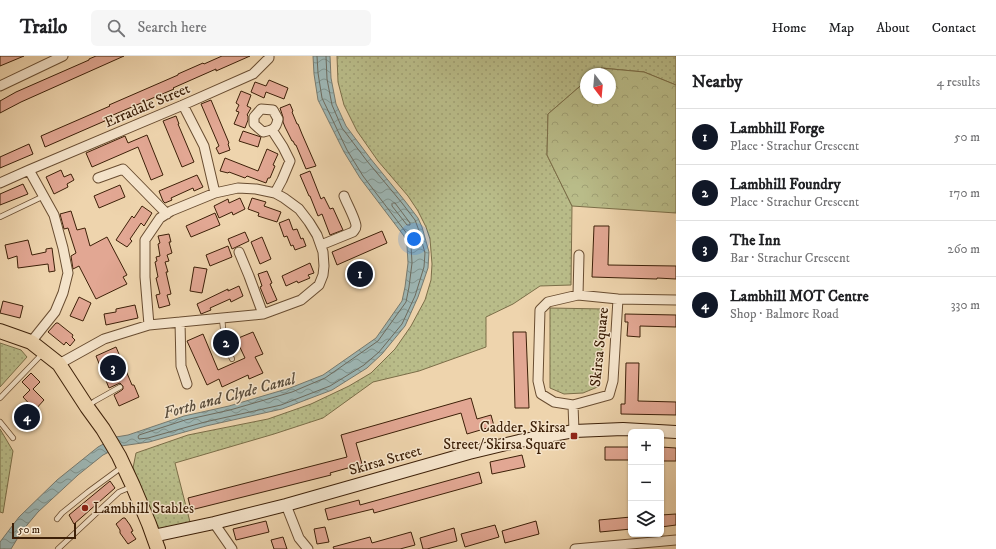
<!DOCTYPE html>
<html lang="en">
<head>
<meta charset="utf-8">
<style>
  :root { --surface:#fff; --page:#f6f6f6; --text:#202124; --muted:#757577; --line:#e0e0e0; --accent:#111827 }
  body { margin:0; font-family:"IM FELL DW Pica",serif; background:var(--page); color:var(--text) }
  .controls { position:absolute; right:12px; bottom:12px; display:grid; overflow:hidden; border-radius:6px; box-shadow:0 1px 3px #0004 }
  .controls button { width:36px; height:36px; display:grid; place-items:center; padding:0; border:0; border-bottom:1px solid var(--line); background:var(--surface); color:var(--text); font:20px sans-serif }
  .compass { position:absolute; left:580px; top:12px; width:36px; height:36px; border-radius:50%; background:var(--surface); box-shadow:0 1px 3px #0004; rotate:164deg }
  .scale { position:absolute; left:12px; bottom:10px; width:64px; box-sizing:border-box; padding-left:4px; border:2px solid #3d2008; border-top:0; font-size:11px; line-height:14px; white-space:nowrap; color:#3d2008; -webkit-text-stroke:3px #f4e3ca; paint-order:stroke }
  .you { position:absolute; left:414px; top:183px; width:14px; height:14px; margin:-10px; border:3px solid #fff; border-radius:50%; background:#1a73e8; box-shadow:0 0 0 6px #1a73e833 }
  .badge { display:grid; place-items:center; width:26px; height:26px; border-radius:50%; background:var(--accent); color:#fff; font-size:13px; font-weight:700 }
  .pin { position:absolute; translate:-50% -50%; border:2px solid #fff; box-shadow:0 1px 4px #0006 }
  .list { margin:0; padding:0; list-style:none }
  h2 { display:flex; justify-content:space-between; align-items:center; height:52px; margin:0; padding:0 16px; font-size:17px }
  h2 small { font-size:13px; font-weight:400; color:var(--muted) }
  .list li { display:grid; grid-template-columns:26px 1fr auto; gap:12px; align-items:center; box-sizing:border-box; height:56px; padding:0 16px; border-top:1px solid var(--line) }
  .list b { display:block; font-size:15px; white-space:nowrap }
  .list p { margin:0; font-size:13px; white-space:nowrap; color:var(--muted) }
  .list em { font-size:13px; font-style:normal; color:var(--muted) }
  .icon { flex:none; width:22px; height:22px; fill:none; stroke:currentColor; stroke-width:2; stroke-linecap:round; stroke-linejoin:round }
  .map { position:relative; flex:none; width:676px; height:493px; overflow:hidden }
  header { display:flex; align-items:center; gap:24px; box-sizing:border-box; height:56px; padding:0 20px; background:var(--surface); border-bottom:1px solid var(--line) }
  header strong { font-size:19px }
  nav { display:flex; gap:22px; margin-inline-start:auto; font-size:14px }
  .search { width:280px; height:36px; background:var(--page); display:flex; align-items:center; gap:10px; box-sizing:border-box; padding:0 14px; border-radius:6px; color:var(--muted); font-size:15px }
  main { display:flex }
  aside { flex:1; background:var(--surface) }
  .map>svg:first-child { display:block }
  .grass { fill:url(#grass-dots); stroke:#7b6e48 }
  .forest { fill:url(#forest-crowns); stroke:#7b6e48 }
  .water { fill:url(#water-waves); stroke:#777a6f }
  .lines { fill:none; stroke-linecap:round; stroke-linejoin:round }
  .shore { stroke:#6d6b5e; stroke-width:1 }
  .building { fill:#e2a793; stroke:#3d2008 }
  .lane-casing { stroke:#694d31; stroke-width:6 }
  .street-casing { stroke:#694d31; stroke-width:11 }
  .secondary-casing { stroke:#3d2008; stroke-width:14 }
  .primary-casing { stroke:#3d2008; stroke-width:16 }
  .lane { stroke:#f4e3ca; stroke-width:4.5 }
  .street { stroke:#f4e3ca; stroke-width:9 }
  .secondary { stroke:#f4e3ca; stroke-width:12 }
  .primary { stroke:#eed4ad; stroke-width:14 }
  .poi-dot { fill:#8f2418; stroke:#f4e3ca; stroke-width:1.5 }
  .labels { text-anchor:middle; stroke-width:3; stroke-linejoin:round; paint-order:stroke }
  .street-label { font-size:15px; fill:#3d2008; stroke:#f4e3ca }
  .poi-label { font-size:15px; fill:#3d2008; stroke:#f4e3ca; text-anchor:end }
  .water-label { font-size:16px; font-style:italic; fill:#5a4d3c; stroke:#f4e3ca }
</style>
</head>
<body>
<header>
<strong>Trailo</strong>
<div class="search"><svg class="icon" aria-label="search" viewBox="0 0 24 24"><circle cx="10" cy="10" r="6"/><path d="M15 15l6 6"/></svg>Search here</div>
<nav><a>Home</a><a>Map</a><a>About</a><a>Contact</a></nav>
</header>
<main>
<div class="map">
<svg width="676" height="493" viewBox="0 0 676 493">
  <defs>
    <pattern id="grass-dots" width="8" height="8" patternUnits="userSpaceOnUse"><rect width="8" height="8" fill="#b9bc89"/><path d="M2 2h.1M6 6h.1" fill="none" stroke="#a0a175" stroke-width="1.8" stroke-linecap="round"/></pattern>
    <pattern id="forest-crowns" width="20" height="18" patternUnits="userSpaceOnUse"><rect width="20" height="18" fill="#b9bc89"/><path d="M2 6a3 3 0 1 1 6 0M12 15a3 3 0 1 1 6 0" fill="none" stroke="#a0a175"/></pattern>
    <pattern id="water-waves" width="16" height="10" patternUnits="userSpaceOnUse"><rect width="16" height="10" fill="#9db6b4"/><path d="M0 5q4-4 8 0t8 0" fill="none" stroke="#819490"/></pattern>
  </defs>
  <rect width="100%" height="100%" fill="#eed4ad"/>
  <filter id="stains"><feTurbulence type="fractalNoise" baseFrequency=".005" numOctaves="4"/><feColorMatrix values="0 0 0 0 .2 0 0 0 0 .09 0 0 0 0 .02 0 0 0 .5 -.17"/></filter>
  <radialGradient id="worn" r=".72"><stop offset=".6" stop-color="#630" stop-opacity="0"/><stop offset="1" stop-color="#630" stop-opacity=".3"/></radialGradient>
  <path class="grass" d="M337,0H676V29L644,16L601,12L595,18H586V25L548,58L547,99L572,150L571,229L540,230L513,248L486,261V291L419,315L373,326L323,362L274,378L175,407L191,470L156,477L133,412L136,397L188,379L268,363L311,348L349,330L371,317L395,293L411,270L425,244L431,224L432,208L430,183L426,171L418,155L408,140L378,105L357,75L344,49L338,26Z
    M550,252L604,253L600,330L583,337L564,338L550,332Z
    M0,287L21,294L27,301L0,331Z
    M0,373L13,395L3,457L0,456Z"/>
  <path class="forest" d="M601,12L644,16L676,29V157L572,150L547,99L548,58L586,25V42H610V18H595Z"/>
  <path class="water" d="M313,0H330L331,22L336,48L346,70L370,102L405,145L418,162L422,171L429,196L428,212L418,241L405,270L382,298L367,312L332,334L282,353L206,370L149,386L121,390L103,399L78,419L38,456L22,475L11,493H0V486L19,461L57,424L98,391L116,381L128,379L184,360L229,350L290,332L323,319L376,282L402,245L405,231L408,207L407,190L404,180L360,122L344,96L318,44L314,18Z"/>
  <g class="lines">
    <path class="shore" d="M317,0L318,17L322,42L347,94L363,120L408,179L411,189L412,207L409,231L406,246L378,285L325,322L292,336L230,354L185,364L139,379L138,381L139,383L148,382L205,366L281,349L330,330L364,309L379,296L402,268L415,240L424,211L425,197L418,172L415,164L402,147L367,105L342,72L332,49L327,23L326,0
      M393,147H395L410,167V169H407L392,150V148Z"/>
  </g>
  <path class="building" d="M0,0H24L0,10Z
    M96,0H124L21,46L0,57V45L16,36L89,4V3Z
    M222,0H250L216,15V13L173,32L174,33L106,62L107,64L45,91L41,80L110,50L109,49L178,19V18L203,7L204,8Z
    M269,24L288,32L284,43L266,36L264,42L251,36L255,26L266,30Z
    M241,35L251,39L247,50L251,52L247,59L248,60V64L245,72L234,68L239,56L236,55L239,49L236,47Z
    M211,44L229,87L228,88L230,94L219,98L216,92L219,90L201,48Z
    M290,48L293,55L292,56L297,68H298L302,78L316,110L306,113L296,89H295L293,85H292L285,71L283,66V61L280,52Z
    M176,60L179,68H178L194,106L182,111L163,65Z
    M243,75L261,81L258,91L239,85Z
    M147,79L163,119L151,124L138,91L92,111L86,97L125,80L128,87Z
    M29,88L33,98L0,112V101Z
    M267,93L278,98L273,109L275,110L270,122H268L266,127L247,120L245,122L229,116L228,117L220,115L225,102L258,115Z
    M61,114L64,121L71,118L74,124L67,128L68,131L54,138L46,121Z
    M310,115L321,143L324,141L330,153L333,152L343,174L330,179L322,158L318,160L310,140H309L300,119Z
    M197,119L203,131L194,135L193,132L171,142L172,144L165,147L163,145L159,135Z
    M23,128L28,138L0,149V138Z
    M120,129L125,141L99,152L94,140Z
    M240,142L245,153L233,159L232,156L219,162L214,150L228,143L229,147Z
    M252,142L266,146L264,150L281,156L277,166L258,160L259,157L248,153Z
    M142,150L152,157L144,170L141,167L130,183L132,185L127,191L116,184L132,160L134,162Z
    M71,155L77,174L85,172L90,190L107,181L127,219L123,221L127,228L96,243L79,210L73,213L71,200L76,197L68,172L64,173L60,158Z
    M215,157L220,169L191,181L186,170Z
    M289,163L293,174L297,173L301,183L303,182L306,190L295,194L293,189L291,190L287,180L284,181L279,167Z
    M594,170H609L608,209L676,210V223L657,222V223L592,221Z
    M382,175L387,187L337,209L332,196Z
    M245,176L249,185L232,193L228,183Z
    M169,178L171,186H169L172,197L167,199L169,205L165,206L168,216H166L171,238L167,239L170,249L159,252L156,239L160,238L156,222L158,221L155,206L157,205L156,201L160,200L158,188L160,187L158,180Z
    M262,181L271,203L260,208L251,186Z
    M28,184L32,199L46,196V193L52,192L55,215L49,216L48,208L18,212L17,200L8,203L5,189Z
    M228,190L232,201L210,210L206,199Z
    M310,207L314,217L308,219L310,222L298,227L297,225L286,230L282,220Z
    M194,211L207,213L202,237L190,235Z
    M267,215L272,227L270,228L277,244L267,248L260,231L262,230L258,218Z
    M239,230L243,240L231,246L230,243L210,252L211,254L201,258L197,248L228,233V235Z
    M79,241L91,247L83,265L70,260Z
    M3,245L23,250L20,262L0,257Z
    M135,249L138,262L106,269L104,258L116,256V253Z
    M625,258L676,259V271L640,270V281L627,280L628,266H625Z
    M56,267H58L73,279L72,281L75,284L70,290L66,286L64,289L48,276Z
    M253,276L263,298L255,301L263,317L249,323L248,319L222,331L219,323L207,329L187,285L203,278L218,314L245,302L236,283Z
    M513,276H526L529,352H515Z
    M116,291L132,329H134L139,341L119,350L114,339L122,334L123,333V330L120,327L109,332L96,300Z
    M626,307H639L638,345L676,346V359L621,358V348H625Z
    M31,317L40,326L33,333L44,344L35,354L23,341L30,334L22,326Z
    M471,342L477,363L491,359L494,370L467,378L461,357L356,387L362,408L330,417L331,419L191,454L188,442L347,401L341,379Z
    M605,391H631V404H605Z
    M661,391L676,392V405H661Z
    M522,399L525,411L492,418L490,406Z
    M479,416L482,427L374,457L373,453L328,464L325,453L359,444L360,449Z
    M110,425L115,432L74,468L69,459Z
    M676,458V469L661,471V459Z
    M631,461V473L600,476L599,464Z
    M123,462H125L130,469L133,475L131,476L136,483L128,488L120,477V474L116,468Z
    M266,465L269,476L236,484L233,473Z
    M536,465L539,478L505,487L502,475Z
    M495,469L499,481L465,491L461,478Z
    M325,471L329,486L317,488L314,473Z
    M454,472L457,485L427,493H423L420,482Z
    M411,476L415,489L400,493H334L333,491L370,481L372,487Z
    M283,481L287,493H274L271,484Z"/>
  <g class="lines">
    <defs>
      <path id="lane" d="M0,161L44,140
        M222,262L224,283L232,303
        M0,342L43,297
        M88,350L95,345L120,331
        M0,366L13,382
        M57,463L62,457L88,436L122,411
        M58,493L119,436L131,431"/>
      <path id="street" d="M0,30L63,0
        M183,49L204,90L215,137
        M261,53L273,54L278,63C276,73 273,74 263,76L254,68V61Z
        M272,74L283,91L290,105L282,124L275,137
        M29,114L54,159L63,192L68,217L63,237L55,256L31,286
        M98,122L123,113L167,158
        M0,127L29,114L183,49L253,18L269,2V0
        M321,189L353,176C355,173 356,173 356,170C356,164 346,146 344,140
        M239,196L249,220L263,258
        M578,239L579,199
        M618,243L613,325L609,339L573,349L554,346L541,338L538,325L540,254L548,246L578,239L618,243L676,244
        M180,266L181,310L187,328
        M59,308L104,283L149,269L263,258L301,244L319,229L323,219L324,210L323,196L317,179L309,166L299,153L284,142L275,137L256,133L238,132L215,137L171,155L160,162L145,184V221L149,269
        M573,349L574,375
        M286,449L299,482L308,493
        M214,467L232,493
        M575,493L676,484"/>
      <path id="secondary" d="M153,480L214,467L286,449L469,397L519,385L574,375L623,373L676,376"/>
      <path id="primary" d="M0,275L31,286L59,308L87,351L103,373L119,400L133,430L149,468L158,493"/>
    </defs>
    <use href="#lane" class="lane-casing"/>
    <use href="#street" class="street-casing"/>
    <use href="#secondary" class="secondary-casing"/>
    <use href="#primary" class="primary-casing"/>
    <use href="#lane" class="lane"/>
    <use href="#street" class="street"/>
    <use href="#secondary" class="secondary"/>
    <use href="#primary" class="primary"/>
  </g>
  <g class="poi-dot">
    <rect x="570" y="376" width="8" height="8" rx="2"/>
    <circle cx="85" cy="452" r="4"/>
  </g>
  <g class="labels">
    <g class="street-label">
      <text transform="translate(147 49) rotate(-23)" y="5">Erradale Street</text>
      <text transform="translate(599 291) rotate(-84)" y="5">Skirsa Square</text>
      <text transform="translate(385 404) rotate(-16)" y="5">Skirsa Street</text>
    </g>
    <g class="poi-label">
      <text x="566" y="376">Cadder, Skirsa<tspan x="566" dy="17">Street/ Skirsa Square</tspan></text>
      <text x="93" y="457" text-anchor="start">Lambhill Stables</text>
    </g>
    <g class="water-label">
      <text transform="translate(229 339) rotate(-15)" y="6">Forth and Clyde Canal</text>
    </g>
  </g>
  <rect width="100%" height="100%" filter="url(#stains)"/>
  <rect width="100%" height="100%" fill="url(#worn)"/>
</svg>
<div class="controls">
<button>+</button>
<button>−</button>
<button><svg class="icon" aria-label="layers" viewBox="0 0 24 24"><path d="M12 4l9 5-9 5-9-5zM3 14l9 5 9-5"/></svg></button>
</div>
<svg class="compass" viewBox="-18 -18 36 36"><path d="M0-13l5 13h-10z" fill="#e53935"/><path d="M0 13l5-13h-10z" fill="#757577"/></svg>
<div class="scale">50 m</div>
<div class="you"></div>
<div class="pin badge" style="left:360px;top:218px">1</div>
<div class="pin badge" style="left:226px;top:287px">2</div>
<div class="pin badge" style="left:113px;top:312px">3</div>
<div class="pin badge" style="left:27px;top:361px">4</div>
</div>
<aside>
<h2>Nearby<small>4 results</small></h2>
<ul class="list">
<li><span class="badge">1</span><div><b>Lambhill Forge</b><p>Place · Strachur Crescent</p></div><em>50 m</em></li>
<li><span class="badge">2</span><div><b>Lambhill Foundry</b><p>Place · Strachur Crescent</p></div><em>170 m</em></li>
<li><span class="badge">3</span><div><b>The Inn</b><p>Bar · Strachur Crescent</p></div><em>260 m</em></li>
<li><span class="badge">4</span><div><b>Lambhill MOT Centre</b><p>Shop · Balmore Road</p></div><em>330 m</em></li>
</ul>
</aside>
</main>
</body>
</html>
